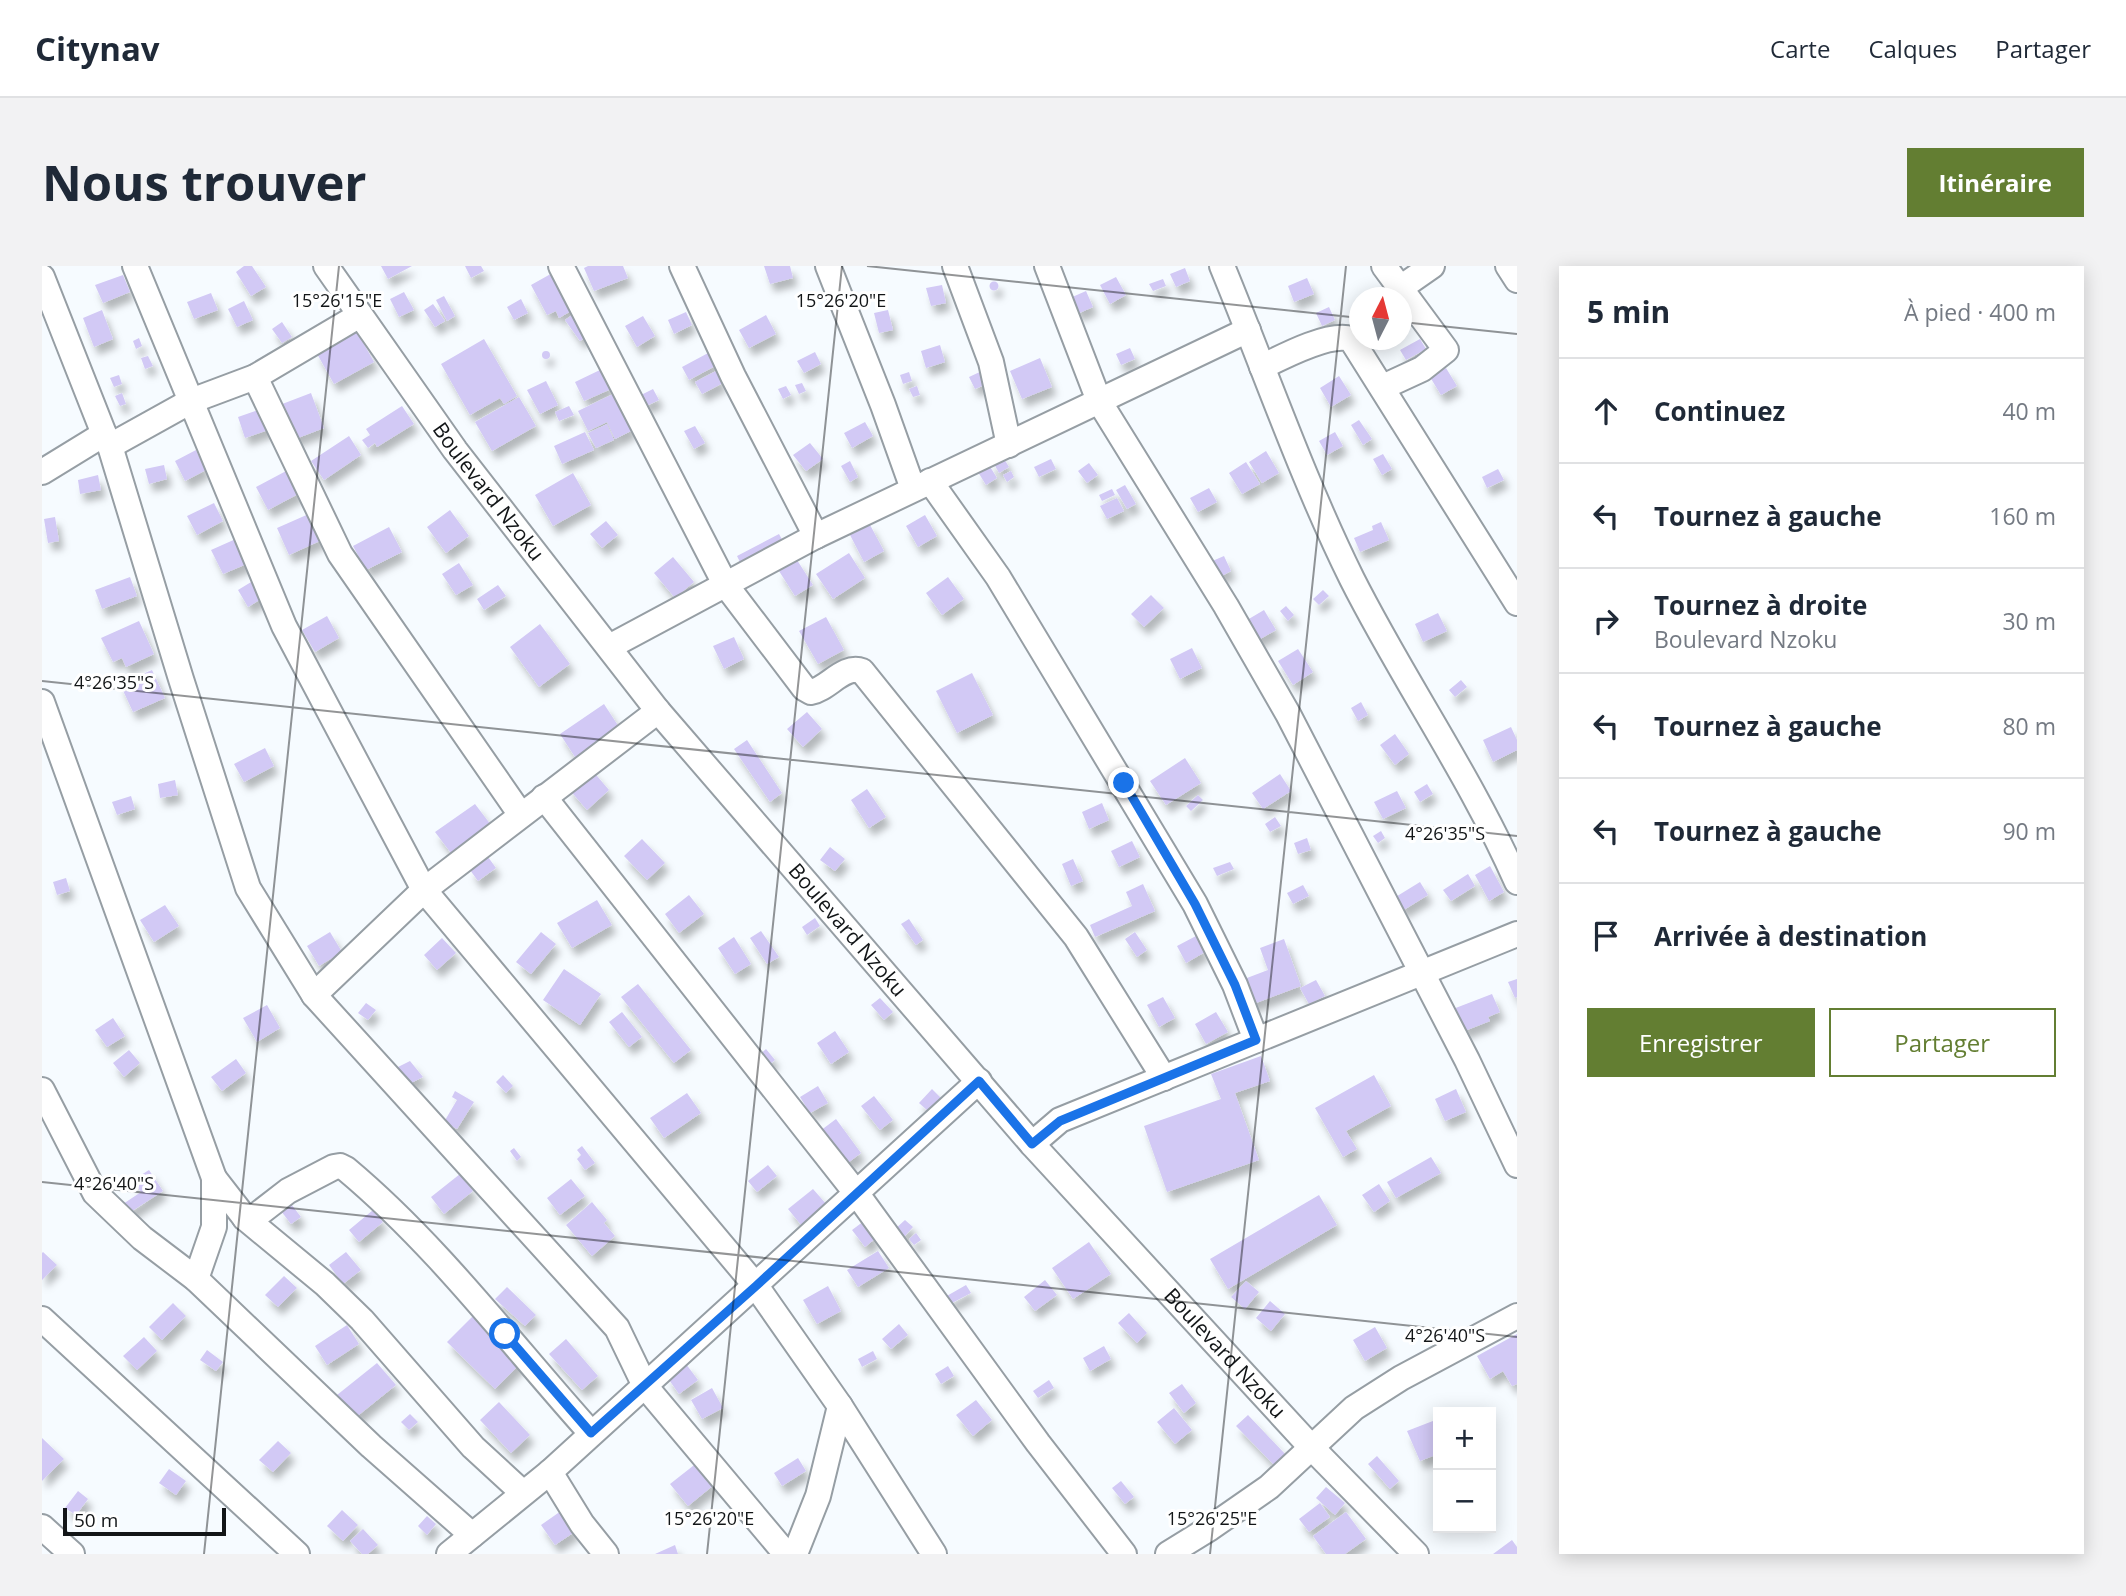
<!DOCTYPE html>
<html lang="fr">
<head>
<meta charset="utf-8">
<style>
  :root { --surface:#fff; --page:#f2f2f3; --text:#1f2937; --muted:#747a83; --line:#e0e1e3; --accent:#637e32 }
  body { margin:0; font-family:"Open Sans",sans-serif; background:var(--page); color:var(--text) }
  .controls { position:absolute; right:21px; bottom:21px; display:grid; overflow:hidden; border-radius:0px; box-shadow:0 4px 18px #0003 }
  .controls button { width:63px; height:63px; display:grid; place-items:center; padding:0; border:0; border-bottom:2px solid var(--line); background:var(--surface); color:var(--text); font:35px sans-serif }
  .compass { position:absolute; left:1307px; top:21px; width:63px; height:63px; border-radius:50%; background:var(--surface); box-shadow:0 4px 18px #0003; rotate:6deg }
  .scale { position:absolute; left:21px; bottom:18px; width:163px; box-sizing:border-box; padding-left:7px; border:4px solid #121517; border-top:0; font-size:19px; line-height:24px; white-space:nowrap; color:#121517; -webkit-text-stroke:5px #fff; paint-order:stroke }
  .stop { position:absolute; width:21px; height:21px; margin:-16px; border:5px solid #1a73e8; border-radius:50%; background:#fff }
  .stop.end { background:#1a73e8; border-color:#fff; box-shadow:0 2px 7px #0008 }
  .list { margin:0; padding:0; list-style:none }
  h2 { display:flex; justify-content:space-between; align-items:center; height:91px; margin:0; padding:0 28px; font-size:30px }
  h2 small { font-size:23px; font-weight:400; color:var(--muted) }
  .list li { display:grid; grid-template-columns:46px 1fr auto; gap:21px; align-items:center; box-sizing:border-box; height:105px; padding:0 28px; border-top:2px solid var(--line) }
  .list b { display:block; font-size:26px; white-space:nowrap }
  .list p { margin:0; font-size:23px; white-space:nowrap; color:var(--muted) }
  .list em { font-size:23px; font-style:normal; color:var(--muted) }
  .actions { display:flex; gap:14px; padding:21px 28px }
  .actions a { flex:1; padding:16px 0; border:2px solid var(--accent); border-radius:0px; text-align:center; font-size:24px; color:var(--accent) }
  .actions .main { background:var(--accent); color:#fff }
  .icon { flex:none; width:38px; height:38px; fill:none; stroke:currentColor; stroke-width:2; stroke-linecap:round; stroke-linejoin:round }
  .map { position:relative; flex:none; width:1475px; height:1288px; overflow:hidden; border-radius:0px }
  header { display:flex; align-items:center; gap:42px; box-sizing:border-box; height:98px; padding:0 35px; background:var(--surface); border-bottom:2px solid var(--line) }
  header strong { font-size:33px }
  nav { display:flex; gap:38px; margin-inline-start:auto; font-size:24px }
  .intro { display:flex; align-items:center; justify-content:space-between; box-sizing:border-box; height:168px; padding:0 42px }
  h1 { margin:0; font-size:49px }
  .button { padding:18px 32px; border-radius:0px; background:var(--accent); color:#fff; font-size:24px; font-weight:700 }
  main { display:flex; gap:42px; padding:0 42px }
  aside { flex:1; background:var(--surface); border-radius:0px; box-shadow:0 4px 18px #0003 }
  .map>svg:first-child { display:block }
  .building { fill:#d2c9f5; filter:url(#shadow) }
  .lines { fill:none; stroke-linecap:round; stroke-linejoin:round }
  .minor-casing { stroke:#969ea4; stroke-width:28 }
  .minor { stroke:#fff; stroke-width:24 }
  .route { stroke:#1a73e8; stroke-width:9 }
  .ticks { fill:none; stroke:#121517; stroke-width:2; stroke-opacity:0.45 }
  .labels { text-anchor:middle; stroke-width:6; stroke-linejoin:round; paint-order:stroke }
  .street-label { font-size:21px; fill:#121517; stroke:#fff }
  .ticks-label { font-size:18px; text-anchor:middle; fill:#121517; stroke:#fff; stroke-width:6; stroke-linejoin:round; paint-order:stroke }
</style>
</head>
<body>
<header>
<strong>Citynav</strong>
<nav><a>Carte</a><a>Calques</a><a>Partager</a></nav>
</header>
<div class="intro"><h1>Nous trouver</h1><a class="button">Itinéraire</a></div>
<main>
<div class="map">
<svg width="1475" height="1288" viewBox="0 0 1475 1288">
  <defs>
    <filter id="shadow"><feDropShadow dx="4.5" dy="8" stdDeviation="3.5" flood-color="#0004"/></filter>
  </defs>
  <rect width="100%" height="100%" fill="#f6fbff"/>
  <path class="building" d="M202,0H210L224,21L209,30L194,6Z
    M339,0H370L346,13Z
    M423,0H439L442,5L429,12Z
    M546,0H581L586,12L552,25L542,2Z
    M722,0H748L751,12L728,18Z
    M1143,2L1148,15L1134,21L1128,8Z
    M514,5L534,42L517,52L514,45L505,49L489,19Z
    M81,9L88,26L61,37L53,19Z
    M1074,11L1084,29L1068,38L1058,19Z
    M1265,12L1272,28L1252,36L1246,20Z
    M1121,13L1124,20L1111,25L1107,18Z
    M947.5 20a4.5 4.5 0 1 1 9 0a4.5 4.5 0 1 1-9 0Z
    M900,19L904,37L889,40L884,22Z
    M1044,25L1051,41L1035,48L1028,32Z
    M362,26L372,44L357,51L348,33Z
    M169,27L176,44L152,53L145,36Z
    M402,30L413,50L405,55L394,34Z
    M479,33L486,47L472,54L465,41Z
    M202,35L211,54L195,61L186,43Z
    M391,38L403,55L393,61L382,44Z
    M1287,41L1293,54L1280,60L1274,47Z
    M60,44L71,73L52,81L41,52Z
    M846,44L851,64L837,67L832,47Z
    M644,46L650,59L632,68L626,54Z
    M533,47L548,68L538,75L523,54Z
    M724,49L734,68L707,82L697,64Z
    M601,50L613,70L595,81L583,60Z
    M240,56L250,71L240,77L230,63Z
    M314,64L332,96L292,118L274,86Z
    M97,72L100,80L94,83L91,75Z
    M442,73L475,130L462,138L458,132L428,149L399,98Z
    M1378,73L1384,83L1364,94L1358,84Z
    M898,79L903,96L884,102L879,85Z
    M1088,82L1093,93L1079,99L1074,88Z
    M500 89a4 4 0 1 1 8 0a4 4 0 1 1-8 0Z
    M668,86L675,99L647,114L640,101Z
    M773,86L779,98L762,107L755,95Z
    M106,90L111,100L103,103L99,92Z
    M998,92L1010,121L980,133L968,105Z
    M1404,102L1415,120L1399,129L1388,111Z
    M560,103L569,123L542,135L533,116Z
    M942,104L947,117L933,123L927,111Z
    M674,105L681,117L660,128L653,116Z
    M867,106L870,115L861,118L858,109Z
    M77,109L80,118L72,121L68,112Z
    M1297,110L1309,129L1289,141L1278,122Z
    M504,115L516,139L498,148L485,124Z
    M760,117L764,125L757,128L753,119Z
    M744,120L749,129L741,133L736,123Z
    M875,120L878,129L871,131L867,123Z
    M611,123L617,134L602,141L597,130Z
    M80,127L84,138L78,140L73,130Z
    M269,127L282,162L248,175L235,140Z
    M573,127L591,164L573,173L565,156L546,165L536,145Z
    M477,131L494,160L450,185L433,156Z
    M360,140L372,158L335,181L333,177L326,182L320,174L328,169L324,163Z
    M527,140L532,149L517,155L513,146Z
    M222,142L229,163L203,172L196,151Z
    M1317,154L1330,173L1321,179L1309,159Z
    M823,156L831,170L810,182L802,167Z
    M565,158L572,174L554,182L546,167Z
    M653,160L663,177L652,183L642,165Z
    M543,166L552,184L520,198L512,180Z
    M1293,166L1301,180L1285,189L1277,175Z
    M307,170L319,189L282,214L269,195Z
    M768,177L781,193L764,205L751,189Z
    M154,184L164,204L143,215L133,195Z
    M1224,185L1237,207L1220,217L1207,196Z
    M959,188L967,201L957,207L950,194Z
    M1341,188L1350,203L1340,209L1331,193Z
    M1009,193L1014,203L997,211L992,201Z
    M808,195L816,211L808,216L799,200Z
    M1204,196L1218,218L1200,228L1187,207Z
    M1047,197L1056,209L1045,217L1036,205Z
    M122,199L125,213L107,218L103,203Z
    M947,199L955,212L944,219L936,206Z
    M1456,203L1462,214L1445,222L1440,211Z
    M246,204L258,227L226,244L214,221Z
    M969,205L972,211L965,216L961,209Z
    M531,207L549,239L511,260L493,229Z
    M56,209L59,224L38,228L36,214Z
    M1083,219L1094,238L1085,243L1074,224Z
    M1167,222L1175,236L1156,246L1148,232Z
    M1070,223L1073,229L1060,235L1057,229Z
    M1075,232L1082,245L1065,253L1058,240Z
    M172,237L181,255L155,269L145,250Z
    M408,244L427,270L404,287L385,261Z
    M269,247L280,274L247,289L235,262Z
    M883,249L895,270L876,281L864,260Z
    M13,251L17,275L6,277L2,253Z
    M564,255L576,269L560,282L548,268Z
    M1339,256L1347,274L1318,286L1312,272L1331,264L1330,260Z
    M827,257L842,285L822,296L807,267Z
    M347,261L360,286L324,304L311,280Z
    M737,268L743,279L701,302L695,290Z
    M196,272L207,297L181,308L169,284Z
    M807,287L823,312L791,333L774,308Z
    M1182,290L1189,305L1176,312L1168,296Z
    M631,291L652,316L633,332L612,307Z
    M755,294L771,319L753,330L737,305Z
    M417,297L431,319L414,329L400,308Z
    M88,311L95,330L60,343L53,324Z
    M906,311L922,333L900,349L884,327Z
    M214,313L224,330L206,341L196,324Z
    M456,319L464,330L442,344L435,333Z
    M1281,324L1287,330L1277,339L1271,333Z
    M1109,329L1122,342L1102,361L1089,348Z
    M1244,340L1252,349L1246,355L1238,345Z
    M1222,344L1234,364L1211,377L1200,357Z
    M1396,347L1405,365L1381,376L1373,358Z
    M285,350L297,372L273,386L260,364Z
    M784,351L802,384L776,398L757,365Z
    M97,355L112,388L84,401L80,392L71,396L59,372Z
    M498,358L528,398L497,421L468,381Z
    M692,371L702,393L682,403L671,380Z
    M1150,382L1160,402L1138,413L1128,393Z
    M1256,383L1271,406L1251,419L1236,395Z
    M110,404L123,432L91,446L78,418Z
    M930,407L951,449L915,467L894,425Z
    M1419,414L1425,421L1413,431L1407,424Z
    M1319,436L1326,449L1316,455L1309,442Z
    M562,438L577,461L533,491L518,468Z
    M765,446L780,463L761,481L745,463Z
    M1469,461L1475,474V484L1451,496L1441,474Z
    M1353,468L1367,488L1353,499L1338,479Z
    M705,474L740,527L728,536L692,483Z
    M223,482L232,500L202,516L192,498Z
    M1143,492L1159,517L1124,539L1108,515Z
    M549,503L567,524L545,544L526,522Z
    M1238,508L1249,525L1221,543L1210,527Z
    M133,514L136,529L118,532L116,518Z
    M1385,518L1391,528L1378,536L1372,526Z
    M825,523L844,551L827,562L809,534Z
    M1355,525L1364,542L1341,553L1332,536Z
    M1156,529L1161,534L1149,545L1144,540Z
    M89,530L93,543L75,549L70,536Z
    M1060,537L1067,554L1047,563L1040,546Z
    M433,538L449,559L409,587L393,566Z
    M1233,551L1239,560L1228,566L1223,558Z
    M1339,565L1343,572L1336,577L1331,570Z
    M1265,572L1269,584L1256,588L1252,577Z
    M600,573L623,597L605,614L582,590Z
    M1090,575L1098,591L1077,601L1069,585Z
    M788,581L803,593L793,605L778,594Z
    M446,591L454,602L436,615L428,604Z
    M1031,593L1041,615L1029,620L1020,598Z
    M1188,596L1192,603L1175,610L1171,602Z
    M1448,600L1462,626L1447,635L1433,609Z
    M1426,608L1433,620L1409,635L1401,624Z
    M24,612L28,625L15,629L11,616Z
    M1378,616L1386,629L1360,645L1352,632Z
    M1101,618L1113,645L1053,671L1048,659L1090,640L1084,626Z
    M1261,619L1267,630L1251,638L1245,627Z
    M647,629L662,648L637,667L623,648Z
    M555,634L570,659L530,682L515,657Z
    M123,639L137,660L112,676L98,654Z
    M773,652L778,660L765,669L760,661Z
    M867,653L881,674L874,679L859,658Z
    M719,665L737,691L725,698L708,672Z
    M288,666L300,686L277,700L265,680Z
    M499,666L514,678L489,708L474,696Z
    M1093,666L1105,684L1095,691L1083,673Z
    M1154,670L1163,686L1144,697L1135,680Z
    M692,671L709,698L693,708L676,682Z
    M400,672L414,687L395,704L382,689Z
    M1242,673L1259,720L1206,740L1197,715L1226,704L1218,682Z
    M522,703L559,728L538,759L501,734Z
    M1475,713V731L1473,732L1466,716Z
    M1274,714L1283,730L1267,738L1258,722Z
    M596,718L649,784L632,797L579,731Z
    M1450,728L1458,746L1446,751L1448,755L1420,766L1411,743Z
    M1121,731L1133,752L1117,761L1105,739Z
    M838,732L851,746L842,754L829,739Z
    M324,737L334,744L326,754L316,747Z
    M225,739L238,762L215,776L201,752Z
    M580,746L600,771L587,781L567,756Z
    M1174,746L1186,766L1164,778L1153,758Z
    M71,752L83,770L65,781L53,764Z
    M793,765L807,786L789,798L775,777Z
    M724,783L733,794L722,803L714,792Z
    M87,784L98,797L82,811L71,797Z
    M1219,790L1228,815L1193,827L1217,894L1125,926L1102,860L1179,833L1169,808Z
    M194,793L204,807L180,825L169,811Z
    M368,795L381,811L359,822L346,806Z
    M461,809L471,820L464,827L454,816Z
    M1332,809L1349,840L1304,865L1315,883L1301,891L1273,842Z
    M776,820L786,837L768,847L758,831Z
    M890,823L899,832L886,845L877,837Z
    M1414,823L1424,846L1403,855L1393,833Z
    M413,825L432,836L415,863L402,856L415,834L410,831Z
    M645,827L659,847L622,872L608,852Z
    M832,830L851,854L838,864L819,840Z
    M794,853L819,887L803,899L778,865Z
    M540,880L553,897L543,904L535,893L539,889L535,884Z
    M472,882L479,891L475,895L468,885Z
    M1389,891L1399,907L1354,932L1345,916Z
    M726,899L735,910L715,926L706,915Z
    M107,904L121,925L84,949L78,940L99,926L91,914Z
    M418,908L431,925L402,948L389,931Z
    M529,913L543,930L518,949L505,932Z
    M1337,918L1348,935L1332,946L1320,929Z
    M771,923L785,939L760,960L746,943Z
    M1277,929L1295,959L1186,1023L1168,993Z
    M550,936L565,954L562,957L573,970L550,990L524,959Z
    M249,938L259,951L249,958L239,945Z
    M331,944L341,956L317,976L307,964Z
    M863,954L871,961L862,971L853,963Z
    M822,955L834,972L823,981L810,964Z
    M874,967L879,974L872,979L867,973Z
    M1047,976L1069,1008L1031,1033L1010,1002Z
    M836,985L847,1002L816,1021L805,1004Z
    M1,986L15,999L0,1014V987Z
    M304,986L319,1004L301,1018L287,999Z
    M242,1010L255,1022L236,1041L223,1029Z
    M1003,1014L1015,1029L993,1045L982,1031Z
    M1204,1015L1217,1026L1203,1043L1189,1031Z
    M924,1019L929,1027L908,1038L903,1031Z
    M786,1020L799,1045L775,1058L761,1034Z
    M465,1021L494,1049L483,1060L453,1033Z
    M1228,1035L1243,1048L1229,1065L1214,1052Z
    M131,1037L144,1050L120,1074L107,1061Z
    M434,1047L482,1094L453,1123L405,1076Z
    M1087,1047L1105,1067L1095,1077L1076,1057Z
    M857,1058L866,1069L849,1083L840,1073Z
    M305,1059L317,1078L285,1099L273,1080Z
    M1333,1061L1345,1082L1323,1095L1311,1074Z
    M1475,1068V1118L1470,1120L1461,1105L1448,1113L1435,1090Z
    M102,1071L115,1085L95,1104L81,1090Z
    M524,1073L556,1110L540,1124L507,1088Z
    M1062,1080L1069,1093L1048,1105L1041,1092Z
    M165,1084L181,1096L174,1105L158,1094Z
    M831,1085L835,1093L820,1101L816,1093Z
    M335,1097L354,1119L313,1152L295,1129Z
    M644,1098L656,1114L637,1128L625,1111Z
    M906,1100L912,1110L899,1118L893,1108Z
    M1007,1114L1012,1122L996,1132L991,1125Z
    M1140,1118L1154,1137L1142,1147L1127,1127Z
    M670,1122L681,1142L660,1153L649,1134Z
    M934,1134L950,1154L931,1170L914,1149Z
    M457,1136L488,1169L469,1187L438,1154Z
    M1132,1142L1150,1164L1133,1178L1115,1156Z
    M368,1148L376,1156L367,1164L359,1156Z
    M1206,1149L1245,1190L1234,1201L1194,1160Z
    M1396,1153V1188L1378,1195L1365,1165Z
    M0,1172L22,1193L0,1215Z
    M236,1175L249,1187L231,1206L217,1194Z
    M1335,1190L1357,1215L1348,1223L1326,1198Z
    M756,1192L764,1205L740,1220L732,1207Z
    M656,1196L673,1218L646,1240L628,1218Z
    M127,1203L144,1215L134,1229L117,1217Z
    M1079,1215L1092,1231L1083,1238L1070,1222Z
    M1284,1221L1303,1237L1293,1249L1274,1232Z
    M36,1225L46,1233L34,1249L23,1242Z
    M1278,1237L1288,1251L1267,1266L1257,1253Z
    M300,1244L316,1259L301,1275L285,1260Z
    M519,1245L534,1265L513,1279L499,1259Z
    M1304,1246L1324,1273L1303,1288H1284L1271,1270Z
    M385,1250L394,1258L385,1269L376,1260Z
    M321,1263L336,1279L326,1288H320L308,1275Z
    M1470,1274L1475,1281V1288H1451Z
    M633,1279L636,1288H613Z"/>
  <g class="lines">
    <defs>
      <g id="minor">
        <path d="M93,0L242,360L382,624L714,1020L798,1140L892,1288"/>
        <path id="s1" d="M284,0L413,184L616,445L990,878L1269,1181L1374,1288"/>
        <path d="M519,0L683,318L762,422L769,426C786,423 802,398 820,405L1034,671L1122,812"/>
        <path d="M640,0L691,110L774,270"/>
        <path d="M786,0L841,139L871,223"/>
        <path d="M913,0L949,96L967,179"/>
        <path d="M1005,0L1057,135L1184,340L1246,448L1425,794L1475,899"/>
        <path d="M1180,0C1223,104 1260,212 1310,313C1362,416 1429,511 1475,616"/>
        <path d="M1466,0L1475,14"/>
        <path d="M0,11L62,168L68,180L139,413L206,622L272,729L575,1062L603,1120L744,1288"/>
        <path d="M1357,23L1390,0"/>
        <path d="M1220,101C1240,91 1287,66 1309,73L1475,337"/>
        <path d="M213,111L298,288L479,549"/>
        <path d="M1341,121L1380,103L1404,84L1342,0"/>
        <path d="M68,180L149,135L213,111L318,49"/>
        <path d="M0,206L62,168"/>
        <path d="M888,215L956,311L1153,638L1193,719L1214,774"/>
        <path d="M567,381L774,270L1206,64"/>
        <path d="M0,436L172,912V961L154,1013"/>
        <path d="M502,531L815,928L996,1177L1082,1288"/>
        <path d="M272,729L382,624L616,445"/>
        <path d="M0,824L53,927L100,972L154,1013L329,1180L430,1269"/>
        <path d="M990,878L1018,854L1475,668"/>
        <path d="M172,912L203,952L283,1018L320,1054L431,1181L481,1227"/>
        <path d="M203,952L215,949L246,925L292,901L298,900L304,903C396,980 469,1078 549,1167"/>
        <path d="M0,1053L255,1288"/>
        <path d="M508,1206L540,1258L564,1288"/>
        <path d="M0,1261L30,1288"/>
        <path d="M407,1288L508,1206L937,815"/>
        <path d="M753,1288L776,1230L798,1140"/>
        <path d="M1126,1288L1168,1262L1227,1221L1312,1142L1359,1112L1475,1050"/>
      </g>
    </defs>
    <use href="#minor" class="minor-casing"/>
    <use href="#minor" class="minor"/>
  </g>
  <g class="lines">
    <path class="route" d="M463,1068L549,1167L714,1020L937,815L990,878L1018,855L1214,774L1193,719L1153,638L1082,517"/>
  </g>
  <path class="ticks" d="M825,0L1318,52M1360,56L1475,68M0,415L1475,570M0,916L1475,1071M162,1288L297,0M665,1288L800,0M1168,1288L1304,0"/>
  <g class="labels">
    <g class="street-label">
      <text dy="7" stroke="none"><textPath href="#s1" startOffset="278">Boulevard Nzoku</textPath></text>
      <text dy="7" stroke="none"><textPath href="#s1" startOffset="845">Boulevard Nzoku</textPath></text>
      <text dy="7" stroke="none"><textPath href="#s1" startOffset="1412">Boulevard Nzoku</textPath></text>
    </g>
  </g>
  <g class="ticks-label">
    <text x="295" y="41">15°26'15"E</text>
    <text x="799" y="41">15°26'20"E</text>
    <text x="72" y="423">4°26'35"S</text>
    <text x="1403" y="574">4°26'35"S</text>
    <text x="72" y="924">4°26'40"S</text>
    <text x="1403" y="1076">4°26'40"S</text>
    <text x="667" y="1259">15°26'20"E</text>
    <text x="1170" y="1259">15°26'25"E</text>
  </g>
</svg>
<div class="controls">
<button>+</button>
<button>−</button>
</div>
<svg class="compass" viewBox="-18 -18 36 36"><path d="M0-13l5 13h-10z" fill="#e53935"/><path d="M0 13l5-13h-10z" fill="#747a83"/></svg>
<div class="scale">50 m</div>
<div class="stop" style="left:463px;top:1068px"></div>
<div class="stop end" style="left:1082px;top:517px"></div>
</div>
<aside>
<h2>5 min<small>À pied · 400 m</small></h2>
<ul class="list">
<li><svg class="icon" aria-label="ahead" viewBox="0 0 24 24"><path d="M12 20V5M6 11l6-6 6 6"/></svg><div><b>Continuez</b></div><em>40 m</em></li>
<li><svg class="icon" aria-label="left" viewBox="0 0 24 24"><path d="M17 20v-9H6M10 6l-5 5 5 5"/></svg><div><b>Tournez à gauche</b></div><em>160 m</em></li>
<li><svg class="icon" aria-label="right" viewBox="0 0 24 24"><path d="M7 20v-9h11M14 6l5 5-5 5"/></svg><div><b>Tournez à droite</b><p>Boulevard Nzoku</p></div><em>30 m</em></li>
<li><svg class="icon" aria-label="left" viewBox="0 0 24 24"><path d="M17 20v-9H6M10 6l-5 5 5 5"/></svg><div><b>Tournez à gauche</b></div><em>80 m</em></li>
<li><svg class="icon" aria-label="left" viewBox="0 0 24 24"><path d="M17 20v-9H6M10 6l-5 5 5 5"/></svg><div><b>Tournez à gauche</b></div><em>90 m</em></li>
<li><svg class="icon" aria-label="arrive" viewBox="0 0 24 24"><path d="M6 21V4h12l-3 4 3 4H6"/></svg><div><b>Arrivée à destination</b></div></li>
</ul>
<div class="actions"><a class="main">Enregistrer</a><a>Partager</a></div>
</aside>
</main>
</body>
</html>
